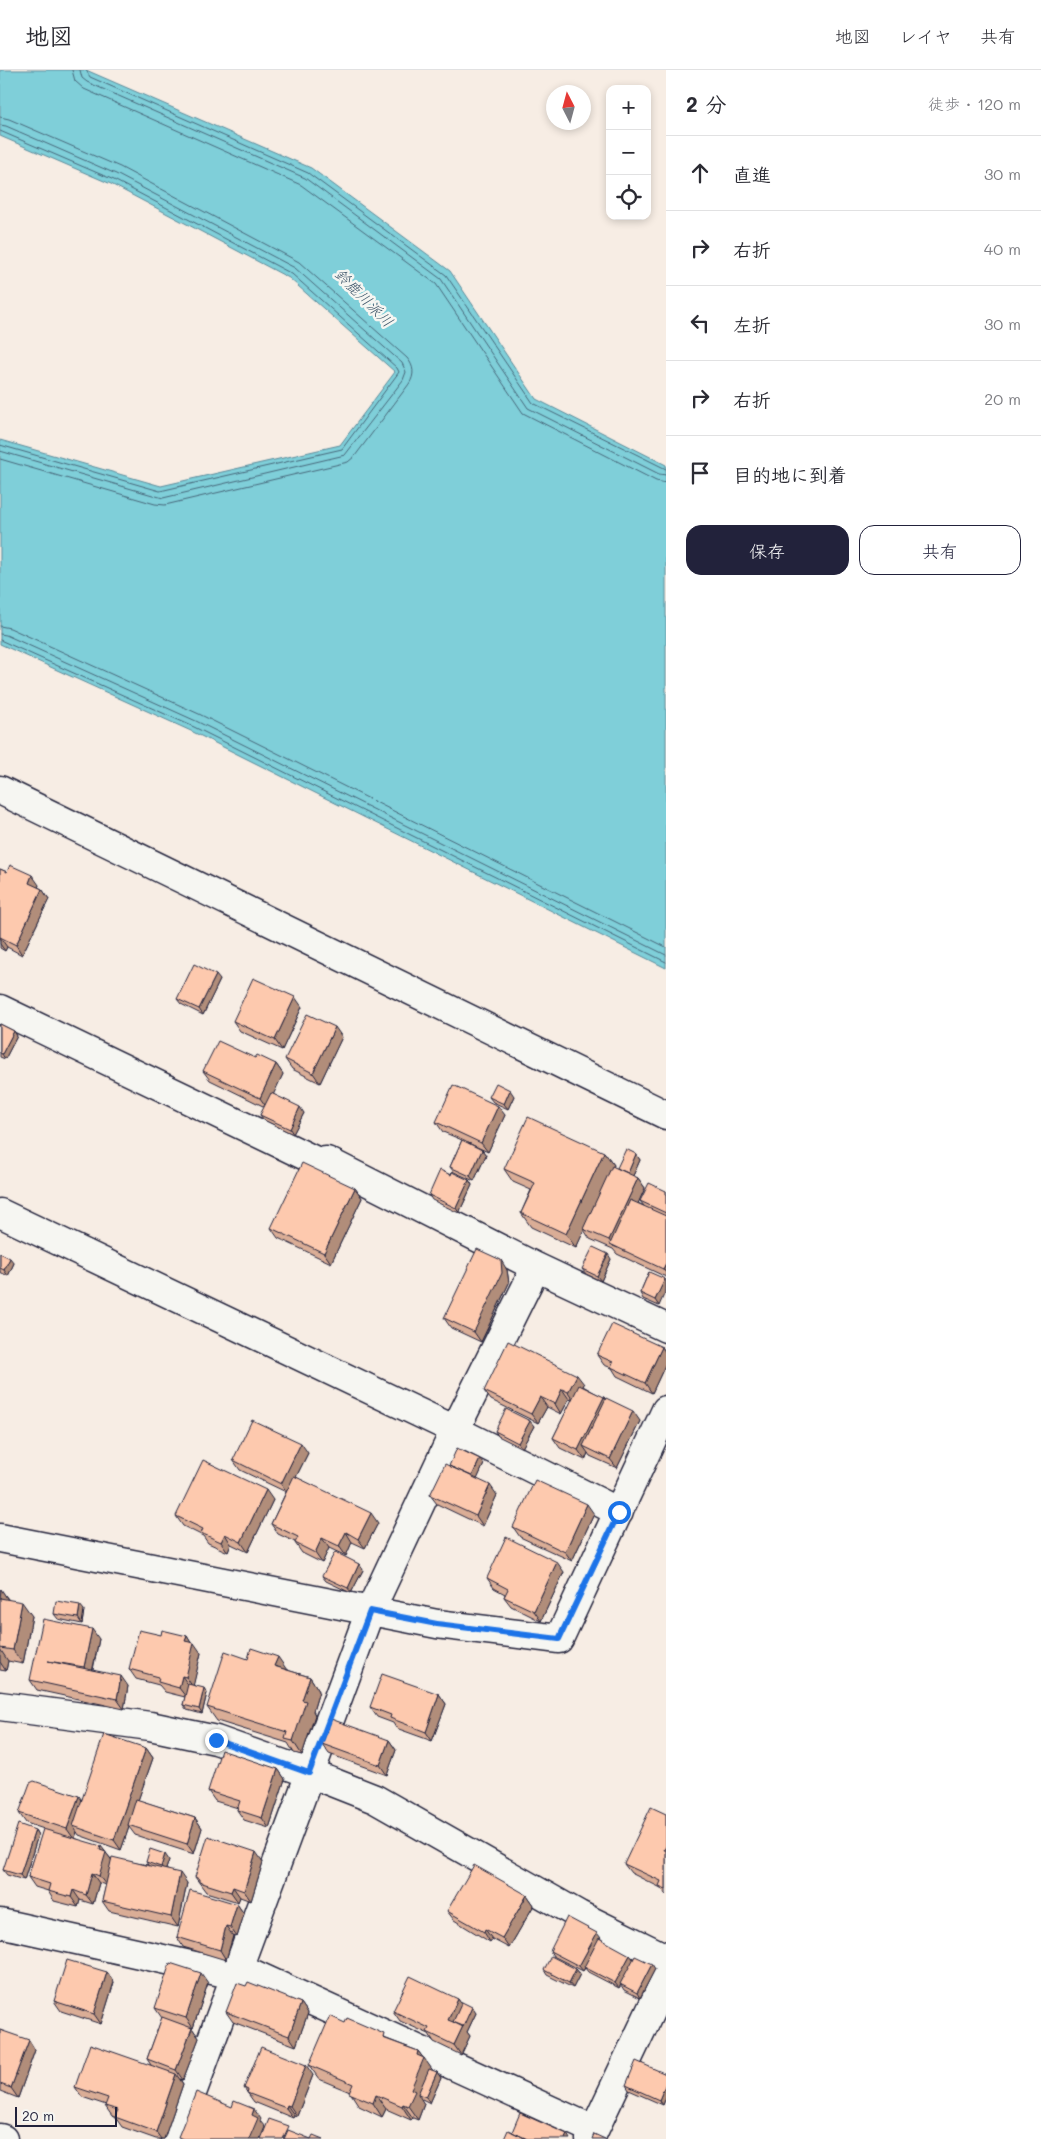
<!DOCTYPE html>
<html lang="ja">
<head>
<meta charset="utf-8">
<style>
  :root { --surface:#fff; --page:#f7f7f7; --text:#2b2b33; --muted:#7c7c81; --line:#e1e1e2; --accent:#22223b }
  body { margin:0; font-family:Mali,"Klee One",sans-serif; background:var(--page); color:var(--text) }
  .controls { position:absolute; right:15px; top:15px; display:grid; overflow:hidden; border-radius:10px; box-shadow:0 2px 8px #0003 }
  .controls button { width:45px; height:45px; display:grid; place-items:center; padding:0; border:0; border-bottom:1px solid var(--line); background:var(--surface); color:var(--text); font:25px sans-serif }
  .compass { position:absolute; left:546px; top:15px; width:45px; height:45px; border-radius:50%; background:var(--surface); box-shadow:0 2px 8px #0003; rotate:354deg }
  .scale { position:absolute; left:15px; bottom:12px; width:102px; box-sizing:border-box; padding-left:5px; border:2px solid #22223b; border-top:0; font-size:14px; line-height:18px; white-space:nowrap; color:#22223b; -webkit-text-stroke:4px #f6f6f2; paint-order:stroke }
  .stop { position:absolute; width:15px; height:15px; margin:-11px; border:4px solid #1a73e8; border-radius:50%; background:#fff }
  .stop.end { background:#1a73e8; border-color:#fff; box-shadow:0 1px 5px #0008 }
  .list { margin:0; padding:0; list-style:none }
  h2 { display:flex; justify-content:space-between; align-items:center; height:65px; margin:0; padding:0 20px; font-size:21px }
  h2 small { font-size:16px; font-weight:400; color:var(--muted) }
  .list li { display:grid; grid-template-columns:32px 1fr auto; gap:15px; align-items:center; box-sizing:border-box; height:75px; padding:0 20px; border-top:1px solid var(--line) }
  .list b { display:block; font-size:19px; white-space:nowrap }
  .list em { font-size:16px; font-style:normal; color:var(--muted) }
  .actions { display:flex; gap:10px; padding:15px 20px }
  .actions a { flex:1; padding:11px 0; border:1px solid var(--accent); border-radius:15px; text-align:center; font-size:18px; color:var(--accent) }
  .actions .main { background:var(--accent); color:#fff }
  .icon { flex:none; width:28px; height:28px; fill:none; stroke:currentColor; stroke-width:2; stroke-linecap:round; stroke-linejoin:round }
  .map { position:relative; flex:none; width:666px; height:2069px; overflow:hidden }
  header { display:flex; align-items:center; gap:30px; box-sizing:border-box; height:70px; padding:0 25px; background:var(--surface); border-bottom:1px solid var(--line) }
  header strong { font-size:24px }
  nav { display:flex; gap:28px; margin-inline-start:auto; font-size:18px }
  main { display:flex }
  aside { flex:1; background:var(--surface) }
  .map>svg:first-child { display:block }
  .water { fill:#7fcfd9; stroke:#5a8a9a }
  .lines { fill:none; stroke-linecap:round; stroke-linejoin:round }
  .shore { stroke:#47677a; stroke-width:1 }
  .minor-casing { stroke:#22223b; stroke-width:31 }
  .minor { stroke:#f6f6f2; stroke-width:28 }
  .wall { fill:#daad96; stroke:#22223b }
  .shaded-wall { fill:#b18d7a; stroke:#22223b }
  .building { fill:#fdc9ae; stroke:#22223b }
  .route { stroke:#1a73e8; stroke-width:6 }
  .labels { text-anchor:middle; stroke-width:5; stroke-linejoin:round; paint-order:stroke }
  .water-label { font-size:15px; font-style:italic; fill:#3e566a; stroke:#f6f6f2 }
</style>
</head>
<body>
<header>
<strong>地図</strong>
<nav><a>地図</a><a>レイヤ</a><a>共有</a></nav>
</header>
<main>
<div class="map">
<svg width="666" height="2069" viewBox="0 0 666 2069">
  <rect width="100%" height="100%" fill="#f7ede4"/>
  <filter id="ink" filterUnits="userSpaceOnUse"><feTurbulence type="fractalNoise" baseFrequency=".02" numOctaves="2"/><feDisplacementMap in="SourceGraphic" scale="10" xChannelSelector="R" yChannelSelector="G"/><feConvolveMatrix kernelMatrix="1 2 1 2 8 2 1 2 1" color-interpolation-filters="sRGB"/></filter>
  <g filter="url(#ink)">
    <path class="water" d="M0,0H86L311,98L450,201L536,329L666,395V898L191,661L0,574V370L161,416L340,375L395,302L289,208L111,114L0,66Z"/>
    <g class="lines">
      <path class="shore" d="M72,0L75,11L84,19L301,115L436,214L523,343L656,411L666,413
        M80,0L82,8L87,12L305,108L441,209L528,338L659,404L666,405
        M86,0L90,7L308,103L446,205L533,333L666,399
        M0,47L9,49L120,97L299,192L407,288C414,296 415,305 409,314L355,386L348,392L165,435L155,434L0,389
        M0,55L6,56L116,104L295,198L402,293L406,302L403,310L345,385L163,428L0,381
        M0,61L114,110L292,204L397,298L399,302L342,379L160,421L0,375
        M0,556L10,558L199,644L666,877
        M0,564L6,565L196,651L666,885
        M0,570L194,657L666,892"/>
      <defs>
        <path id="minor" d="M0,720L666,1045
          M0,939L318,1092L327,1091L536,1197L666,1258
          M0,1143L455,1360L619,1442
          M0,1468L437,1554L559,1569L666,1340
          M0,1636L150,1656L216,1670L309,1703L375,1729L579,1845L666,1888
          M0,1853L235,1905
          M238,1897L594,2060
          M0,2068L3,2069
          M175,2069L370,1541L455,1360L536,1197
          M590,2069L666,1908"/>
      </defs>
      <use href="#minor" class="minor-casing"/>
      <use href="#minor" class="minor"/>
    </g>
    <path class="wall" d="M0,799L39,815L38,817L42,819L49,829L22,885L7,877L5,881L0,878Z
      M220,910L203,945L181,934L177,929Z
      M302,937L282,980L240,961L233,951Z
      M0,954L14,961L17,966L5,989L0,987Z
      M342,967L320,1013L292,999L285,989Z
      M255,988L276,994L283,1004L273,1024L304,1043L293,1064L264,1050L260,1045L265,1037L210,1010L203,1001Z
      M514,1026L508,1039L493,1032L489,1027Z
      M505,1045L488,1082L468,1073L482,1080L486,1085L474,1111L454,1102L450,1097L462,1070L443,1062L436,1052Z
      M604,1082L614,1095L613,1097L618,1099L636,1084L640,1090L633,1106L638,1108L645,1118L638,1133L644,1136L640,1131L666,1121V1207L617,1184L613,1179L590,1169L584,1160L576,1178L531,1157L521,1143L531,1120L513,1112L504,1099Z
      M451,1105L469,1110L472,1115L459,1143L432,1130L429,1125Z
      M355,1118L362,1128L331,1193L278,1168L271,1158Z
      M0,1183L14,1193L8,1206L0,1202Z
      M611,1189L601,1211L586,1204L582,1199Z
      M507,1200L509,1213L481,1272L451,1258L444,1248Z
      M649,1202L659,1236L643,1229L640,1223Z
      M662,1277L666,1283V1293L652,1323L617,1306L612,1298L604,1295L597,1285Z
      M584,1314L583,1316L606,1329L640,1351L617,1398L590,1386L588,1383L585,1390L560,1378L553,1368L572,1330L569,1329L561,1344L547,1337L538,1353L491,1330L484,1321Z
      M534,1356L522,1378L498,1366L495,1361Z
      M308,1383L296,1407L378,1453L365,1478L352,1472L346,1486L329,1478L322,1493L302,1483L295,1473V1472L278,1464L271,1454L286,1422L240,1400L233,1390Z
      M484,1394L477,1409L497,1425L483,1456L437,1434L430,1425L449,1396Z
      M273,1430L248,1482L231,1474L228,1482L208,1473L203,1466L183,1456L176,1446Z
      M594,1444L572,1491L520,1467L513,1457Z
      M359,1494L363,1500L351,1523L326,1511L322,1506Z
      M564,1502L541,1551L511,1536L504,1527L505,1524L494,1518L487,1508Z
      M0,1519L9,1530L32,1546L23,1594L8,1591L6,1601L0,1600Z
      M84,1540L82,1554L58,1549L54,1544Z
      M161,1565L187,1566L191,1573L201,1583L193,1615L207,1623L202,1644L187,1640L183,1635L185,1627L165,1622L159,1615L136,1609L129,1599Z
      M99,1569L93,1600L128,1616L124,1639L37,1620L30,1610Z
      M248,1589L287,1600L310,1607L319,1621L313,1641L315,1645L302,1685L294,1683L288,1673L217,1651L207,1637Z
      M439,1624L446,1634L432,1671L396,1658L393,1653L377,1647L370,1637Z
      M389,1670L396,1680L387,1705L329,1684L322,1674Z
      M146,1678L153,1688L138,1730L195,1748L202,1758L194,1784L135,1765L129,1757L121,1780L79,1765L77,1762L75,1768L105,1782L111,1789L148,1795L146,1792L169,1790L166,1799L187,1813L178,1857L109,1841L102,1831L106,1815L99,1813L93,1834L80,1830L78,1837L54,1831L48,1821L35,1817L28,1807L44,1759L26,1753L19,1743L81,1730Z
      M278,1699L285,1709L269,1758L244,1750L237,1740L238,1738L215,1731L208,1721Z
      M666,1744V1825L661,1818L631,1803L624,1794Z
      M35,1760L38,1765L24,1810L7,1805L3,1800Z
      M263,1792L251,1831L240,1827L238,1832L206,1822L195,1807Z
      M527,1825L534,1835L509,1878L492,1869L490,1872L454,1850L447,1841Z
      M237,1834L244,1844L237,1867L233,1866L226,1890L183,1877L177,1867Z
      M601,1868L600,1869L633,1889L655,1899L640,1928L624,1920L621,1915L619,1918L588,1902L585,1898L583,1901L553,1886L550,1881Z
      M576,1899L580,1904L573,1918L547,1905L544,1900Z
      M107,1902L114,1912L101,1954L61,1941L54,1931Z
      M208,1913L193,1958L190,1957L192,1958L199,1968L183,2010L180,2009L183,2014L164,2069H156L122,2057L115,2047L112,2046L105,2036L106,2035L82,2027L75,2017L151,1995L147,1989L162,1948L155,1938Z
      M246,1916L301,1933L308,1943L296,1976L233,1952L226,1942Z
      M458,1929L461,1934L476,1943L467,1962L470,1966L461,1985L434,1972L429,1964L400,1951L393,1941Z
      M345,1953L418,1981L433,2001L437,2002L441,2008L430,2033L422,2029L421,2030L424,2034L418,2050L413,2048L411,2050L386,2039L382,2047L359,2036L350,2022L319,2009L309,1995Z
      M0,1960L35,1980L18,2028L0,2021Z
      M666,2004V2027L663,2035L629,2020L626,2015Z
      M313,2005L297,2046L294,2045L293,2048L254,2032L244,2018Z"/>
    <path class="shaded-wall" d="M32,805L39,815L36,822L29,813Z
      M42,819L49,829L22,885L16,875Z
      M0,867L7,877L5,881L0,874Z
      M216,905L220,910L203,945L199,939Z
      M295,927L302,937L282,980L275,970Z
      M335,957L342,967L320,1013L313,1003Z
      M14,961L17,966L5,989L2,984Z
      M276,994L283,1004L267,1038L260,1028Z
      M510,1020L514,1026L508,1039L504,1034Z
      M498,1036L505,1045L488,1082L481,1073Z
      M300,1037L304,1043L293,1064L290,1059Z
      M482,1080L486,1085L474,1111L470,1106Z
      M604,1082L614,1095L576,1178L566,1164Z
      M636,1084L640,1090L632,1108L628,1103Z
      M638,1108L645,1118L618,1178L613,1176L609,1170Z
      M469,1110L472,1115L459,1143L456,1138Z
      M355,1118L362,1128L331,1193L324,1183Z
      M608,1184L611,1189L601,1211L597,1206Z
      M10,1188L14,1193L8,1206L4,1200Z
      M501,1190L507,1200L509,1213L481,1272L474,1262Z
      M666,1193V1203L663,1199Z
      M665,1209L666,1211V1220L659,1236L655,1230Z
      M662,1277L666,1283V1293L652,1323L645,1313Z
      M577,1305L584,1314L575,1332L568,1322Z
      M562,1319L569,1329L561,1344L555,1334Z
      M540,1327L547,1337L538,1353L531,1344Z
      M604,1327L611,1337L583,1376L588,1383L585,1390L578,1380Z
      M633,1341L640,1351L617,1398L610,1389Z
      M530,1351L534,1356L522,1378L518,1373Z
      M301,1373L308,1383L288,1423L281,1414Z
      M480,1389L484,1394L475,1414L471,1409Z
      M490,1415L497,1425L483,1456L476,1446Z
      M266,1420L273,1430L248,1482L241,1472Z
      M587,1434L594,1444L572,1491L565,1482Z
      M371,1443L378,1453L365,1478L358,1469Z
      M346,1462L352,1472L346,1486L339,1476Z
      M225,1464L231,1474L228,1482L221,1472Z
      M322,1468L329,1478L322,1493L315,1483Z
      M557,1492L564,1502L541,1551L534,1541Z
      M359,1494L363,1500L351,1523L348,1518Z
      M1,1519L10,1533L0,1529Z
      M22,1532L32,1546L23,1594L13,1580Z
      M80,1535L84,1540L82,1554L78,1548Z
      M92,1559L99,1569L91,1607L84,1597Z
      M187,1566L193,1576L194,1573L201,1583L193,1617L186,1607L185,1571Z
      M0,1579L8,1591L6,1601L0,1592Z
      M278,1587L287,1600L274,1596Z
      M121,1606L128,1616L124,1639L117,1629Z
      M182,1606L189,1616L186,1627L179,1618Z
      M310,1607L319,1621L313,1641L315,1645L302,1685L293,1671L302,1630Z
      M204,1618L207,1623L202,1644L199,1639Z
      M439,1624L446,1634L432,1671L426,1662Z
      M389,1670L396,1680L387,1705L380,1695Z
      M146,1678L153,1688L129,1756L128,1755L129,1757L121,1780L114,1770Z
      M278,1699L285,1709L269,1758L262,1748Z
      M79,1726L86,1736L73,1756L77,1762L74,1769L67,1759Z
      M195,1748L202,1758L194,1784L187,1774Z
      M35,1760L38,1765L24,1810L20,1805Z
      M101,1776L113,1792L106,1815L99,1806L100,1780Z
      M256,1782L263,1792L251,1831L244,1821Z
      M165,1784L169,1790L165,1802L161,1797Z
      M92,1803L99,1813L93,1834L86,1825Z
      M180,1803L187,1813L178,1857L171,1847Z
      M233,1817L240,1827L238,1832L231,1822Z
      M73,1820L80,1830L78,1837L71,1827Z
      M527,1825L534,1835L509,1878L502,1868Z
      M237,1834L244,1844L237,1867L230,1857Z
      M226,1856L233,1866L226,1890L220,1880Z
      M485,1859L492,1869L490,1872L484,1862Z
      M597,1863L601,1868L583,1901L579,1896Z
      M630,1885L634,1890L619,1918L615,1913Z
      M652,1894L655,1899L640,1928L637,1923Z
      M576,1899L580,1904L573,1918L569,1913Z
      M107,1902L114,1912L101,1954L94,1944Z
      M201,1903L208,1913L193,1958L186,1948Z
      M458,1929L465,1939L452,1954L448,1950Z
      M301,1933L308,1943L296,1976L289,1966Z
      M472,1937L476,1943L467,1962L470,1966L461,1985L454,1975Z
      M192,1958L199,1968L183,2010L176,2000Z
      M29,1970L35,1980L18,2028L11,2018Z
      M418,1981L424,1989V1988L434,2002L418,2024L424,2034L418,2050L408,2036L417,1985Z
      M306,1995L313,2005L297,2046L290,2036Z
      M437,2002L441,2008L430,2033L426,2027Z
      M176,2004L183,2014L164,2069H161L156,2062Z
      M666,2013V2027L663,2035L659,2030Z
      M376,2025L386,2039L382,2047L373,2033Z
      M403,2034L413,2048L411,2050L402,2036Z
      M287,2035L294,2045L293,2048L286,2038Z
      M254,2039L261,2049L260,2051L265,2057L260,2069H249L252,2045Z
      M567,2064L570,2069H565Z"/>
    <path class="building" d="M10,795L32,805L29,813L42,819L16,875L0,867V799L7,802Z
      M194,894L216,905L199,939L177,929Z
      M253,908L295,927L275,970L233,951Z
      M307,944L335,957L313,1003L285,989Z
      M0,954L14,961L2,984L0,983Z
      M218,971L255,988L257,985L276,994L260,1028L203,1001Z
      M496,1013L510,1020L504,1034L489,1027Z
      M453,1015L498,1036L481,1073L436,1052Z
      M271,1023L300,1037L290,1059L260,1045Z
      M528,1047L604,1082L566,1164L521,1143L535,1113L504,1099Z
      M462,1070L482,1080L470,1106L450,1097Z
      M626,1079L636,1084L628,1103L617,1098Z
      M302,1093L355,1118L324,1183L271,1158Z
      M612,1096L638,1108L609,1170L583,1159Z
      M440,1100L451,1105L452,1102L469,1110L456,1138L429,1125Z
      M649,1113L666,1121V1143L640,1131Z
      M630,1130L666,1146V1193L663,1199L610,1174Z
      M593,1177L608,1184L597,1206L582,1199Z
      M477,1179L501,1190L502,1203L474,1262L444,1248Z
      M0,1183L10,1188L4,1200L0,1198Z
      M649,1202L665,1209L655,1230L640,1223Z
      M612,1254L662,1277L645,1313L611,1297L613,1292L597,1285Z
      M508,1271L577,1305L568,1322L562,1319L555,1334L540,1327L531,1344L484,1321Z
      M579,1315L604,1327L578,1380L553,1368Z
      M606,1328L633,1341L610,1389L583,1376Z
      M506,1339L530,1351L518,1373L495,1361Z
      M252,1350L301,1373L281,1414L233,1390Z
      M457,1378L480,1389L472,1406L449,1396Z
      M203,1390L266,1420L241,1472L225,1464L221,1472L201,1463L203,1459L176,1446Z
      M445,1394L490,1415L476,1446L430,1425Z
      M294,1406L371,1443L358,1469L346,1462L339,1476L322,1468L315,1483L295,1473L298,1467L271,1454Z
      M535,1410L587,1434L565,1482L513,1457Z
      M506,1467L557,1492L534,1541L504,1527L508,1519L487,1508Z
      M335,1482L359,1494L348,1518L322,1506Z
      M0,1528L22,1532L13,1580L0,1578Z
      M56,1531L80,1535L78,1548L54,1544Z
      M43,1549L92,1559L84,1597L48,1591L121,1606L117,1629L30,1610Z
      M139,1560L161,1565L162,1560L187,1566L185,1571L194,1573L186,1607L182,1606L179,1618L158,1612L159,1607L129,1599Z
      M251,1578L278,1587L274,1596L310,1607L302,1630L306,1631L293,1671L285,1669L287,1662L207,1637L225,1581L248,1589Z
      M382,1604L439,1624L426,1662L390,1648L391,1645L370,1637Z
      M188,1614L204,1618L199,1639L183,1635Z
      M331,1649L389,1670L380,1695L322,1674Z
      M104,1664L146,1678L114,1770L73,1756Z
      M221,1680L278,1699L262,1748L237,1740L240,1731L208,1721Z
      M34,1711L79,1726L67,1759L19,1743L30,1713Z
      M136,1729L195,1748L187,1774L128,1755Z
      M651,1737L666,1744V1776L664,1780H666V1819L659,1816L661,1811L624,1794Z
      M18,1754L35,1760L20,1805L3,1800Z
      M43,1759L101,1776L100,1780L106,1782L99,1806L92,1803L86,1825L73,1820L71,1827L48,1821L50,1814L28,1807Z
      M208,1766L256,1782L244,1821L233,1817L231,1822L199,1812V1809L195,1807Z
      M150,1779L165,1784L161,1797L146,1792Z
      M112,1787L180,1803L171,1847L102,1831Z
      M474,1795L527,1825L502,1868L485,1859L484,1862L447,1841Z
      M190,1820L237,1834L230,1857L226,1856L220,1880L177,1867Z
      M567,1847L597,1863L579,1896L550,1881Z
      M599,1868L630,1885L615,1913L584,1897Z
      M551,1886L576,1899L569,1913L544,1900Z
      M635,1886L652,1894L637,1923L620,1914Z
      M67,1890L107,1902L94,1944L54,1931Z
      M170,1893L201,1903L186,1948L155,1938Z
      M410,1906L458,1929L448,1950L463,1956L454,1975L427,1962L429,1958L393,1941Z
      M248,1912L301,1933L289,1966L226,1942L237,1913L246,1916Z
      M462,1932L472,1937L463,1957L453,1952Z
      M330,1946L345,1953L347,1948L384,1964L383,1968L418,1981L417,1985L424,1988L411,2019L415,2021L408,2036L403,2034L402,2036L376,2025L373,2033L349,2023L353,2014L309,1995Z
      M162,1947L192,1958L176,2000L147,1989Z
      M0,1960L29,1970L11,2018L0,2014Z
      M90,1974L176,2004L156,2062L115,2047L118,2040L105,2036L108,2028L75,2017Z
      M261,1977L306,1995L290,2036L287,2035L286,2038L247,2023L248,2020L244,2018Z
      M636,1991L666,2004V2013L659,2030L626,2015Z
      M429,1999L437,2002L426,2027L418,2024Z
      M196,2022L232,2037L234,2031L254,2039L252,2045L258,2048L249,2069H183L178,2067Z
      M520,2043L567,2064L565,2069H527L512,2062Z
      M269,2049L289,2056L283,2069H261Z
      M288,2060L311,2069H284Z
      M508,2060L527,2069H504Z
      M594,2064L605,2069H592Z
      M313,2065L323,2069H311Z"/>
  </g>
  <g class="lines" filter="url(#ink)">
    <path class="route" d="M216,1670L309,1703L370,1541L437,1554L559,1569L619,1442"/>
  </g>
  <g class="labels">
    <g class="water-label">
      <text transform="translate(364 228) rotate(45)" y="5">鈴鹿川派川</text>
    </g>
  </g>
</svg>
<div class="controls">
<button>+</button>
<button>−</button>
<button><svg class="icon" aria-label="locate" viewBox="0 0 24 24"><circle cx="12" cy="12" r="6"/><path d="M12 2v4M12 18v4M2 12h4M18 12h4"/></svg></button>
</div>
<svg class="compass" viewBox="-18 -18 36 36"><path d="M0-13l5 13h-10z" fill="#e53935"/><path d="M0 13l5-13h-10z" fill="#7c7c81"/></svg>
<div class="scale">20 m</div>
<div class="stop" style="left:619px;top:1442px"></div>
<div class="stop end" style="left:216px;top:1670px"></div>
</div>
<aside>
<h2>2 分<small>徒歩 · 120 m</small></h2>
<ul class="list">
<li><svg class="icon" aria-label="ahead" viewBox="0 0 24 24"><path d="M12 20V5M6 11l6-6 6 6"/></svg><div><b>直進</b></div><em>30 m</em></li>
<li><svg class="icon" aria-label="right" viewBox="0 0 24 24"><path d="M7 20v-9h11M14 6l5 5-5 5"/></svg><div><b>右折</b></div><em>40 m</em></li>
<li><svg class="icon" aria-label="left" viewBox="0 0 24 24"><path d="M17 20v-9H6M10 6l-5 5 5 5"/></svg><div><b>左折</b></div><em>30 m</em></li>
<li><svg class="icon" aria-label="right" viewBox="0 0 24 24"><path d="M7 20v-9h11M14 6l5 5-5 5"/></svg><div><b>右折</b></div><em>20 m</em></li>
<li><svg class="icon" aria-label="arrive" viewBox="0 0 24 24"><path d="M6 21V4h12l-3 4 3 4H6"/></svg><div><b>目的地に到着</b></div></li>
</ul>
<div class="actions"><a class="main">保存</a><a>共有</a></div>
</aside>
</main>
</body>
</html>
